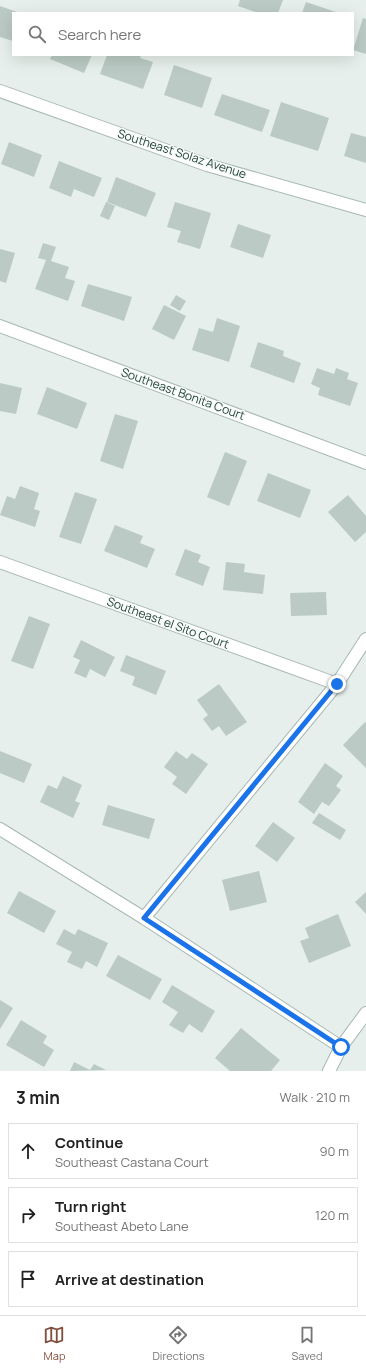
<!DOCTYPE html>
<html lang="en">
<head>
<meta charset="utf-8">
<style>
  :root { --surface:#fff; --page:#f2f2f2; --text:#222; --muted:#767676; --line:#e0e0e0; --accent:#804e3d }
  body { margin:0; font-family:Manrope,sans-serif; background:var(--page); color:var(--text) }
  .stop { position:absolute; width:12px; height:12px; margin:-9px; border:3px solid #1a73e8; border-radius:50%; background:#fff }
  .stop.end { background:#1a73e8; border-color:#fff; box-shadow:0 1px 4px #0008 }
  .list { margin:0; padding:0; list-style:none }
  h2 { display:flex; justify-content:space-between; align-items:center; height:52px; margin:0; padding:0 16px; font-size:17px }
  h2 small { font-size:13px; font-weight:400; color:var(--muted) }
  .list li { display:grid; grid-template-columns:26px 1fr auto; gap:12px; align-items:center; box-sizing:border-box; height:56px; margin:0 8px 8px; padding:0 8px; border:1px solid var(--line); border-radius:0px }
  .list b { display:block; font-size:15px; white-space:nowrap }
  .list p { margin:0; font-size:13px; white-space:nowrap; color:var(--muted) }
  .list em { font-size:13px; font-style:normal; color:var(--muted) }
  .icon { flex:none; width:22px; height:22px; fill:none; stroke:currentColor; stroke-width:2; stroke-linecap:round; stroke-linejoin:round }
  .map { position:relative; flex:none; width:366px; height:1071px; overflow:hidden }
  .search { position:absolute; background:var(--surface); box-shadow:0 4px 16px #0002; left:12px; right:12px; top:12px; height:44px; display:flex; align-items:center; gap:10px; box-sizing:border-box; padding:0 14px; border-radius:0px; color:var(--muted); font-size:15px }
  .sheet { height:244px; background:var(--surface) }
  nav { display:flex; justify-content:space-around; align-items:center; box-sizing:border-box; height:56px; border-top:1px solid var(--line); background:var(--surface); font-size:11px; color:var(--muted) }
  nav a { display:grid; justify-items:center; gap:2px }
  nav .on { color:var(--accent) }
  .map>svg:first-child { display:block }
  .building { fill:#bbcac4 }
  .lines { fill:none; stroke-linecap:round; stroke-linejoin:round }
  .minor-casing { stroke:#a8b8b2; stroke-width:14 }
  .minor { stroke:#fff; stroke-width:12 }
  .route { stroke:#1a73e8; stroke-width:5 }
  .labels { text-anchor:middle; stroke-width:3; stroke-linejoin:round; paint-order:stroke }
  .street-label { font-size:12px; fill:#24423a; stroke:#f7fbf9 }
</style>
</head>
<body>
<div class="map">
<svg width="366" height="1071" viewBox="0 0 366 1071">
  <rect width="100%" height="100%" fill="#e6efeb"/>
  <path class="building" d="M240,0H283L278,13H258L238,6Z
    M306,2L339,13H302Z
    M0,6L20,13H13V41L0,37Z
    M363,18L366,19V54L353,50Z
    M52,55H92L84,73L50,59Z
    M107,55H141L140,58L153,62L143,89L100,74Z
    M174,65L212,78L202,108L164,95Z
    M222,94L270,110L262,132L214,115Z
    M281,102L329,118L318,151L270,136Z
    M351,133L366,137V163L344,156Z
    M9,142L42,155L34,177L1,164Z
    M59,161L102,178L94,197L74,189L71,197L49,188Z
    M116,177L156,193L146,217L107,202Z
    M106,202L115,206L109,220L100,216Z
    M175,202L211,213L200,249L177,242L181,231L167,227Z
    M238,224L271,235L263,258L230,247Z
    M43,243L56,247L51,261L69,267L65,278L75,281L68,301L35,289L46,260L38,258Z
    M0,249L15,253L6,283L0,281Z
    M88,284L132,297L124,321L81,306Z
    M176,295L186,301L180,311L170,305Z
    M164,305L186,316L174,340L152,329Z
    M217,318L240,326L229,362L192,350L199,328L213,332Z
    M258,342L284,351L283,356L301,363L294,383L250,367Z
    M317,368L334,374L336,368L349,373L347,379L358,383L350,406L318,395L320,388L311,384Z
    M0,383L22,388L16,414L0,411Z
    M47,387L87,403L77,429L37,414Z
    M115,414L138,421L123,469L100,461Z
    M225,452L247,461L229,506L207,497Z
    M268,473L311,490L300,518L257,501Z
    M20,486L39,493L34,509L40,511L35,527L0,515L7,496L15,499Z
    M75,492L97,499L81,544L59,537Z
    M348,495L366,516V532L355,542L328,512Z
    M115,525L143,536L140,543L155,549L147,568L104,551Z
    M185,549L201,555L198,562L210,567L203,586L175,575Z
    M226,562L245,564L244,572L265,575L263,594L223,590Z
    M326,592L327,615L291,616L290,593Z
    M29,616L50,624L33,669L11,661Z
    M81,640L115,657L105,677L90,669L86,678L74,673L80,660L73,657Z
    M126,655L166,671L156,695L132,685L135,677L120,671Z
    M219,684L247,722L226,736L219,726L212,731L203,719L208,715L197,700Z
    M365,722L366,723V768L343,745Z
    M0,751L32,764L24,783L0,773Z
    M176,751L187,759L192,753L208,764L186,794L172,784L177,777L164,767Z
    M325,763L343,776L336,786L341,790L329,806L322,802L314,814L298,802Z
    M63,776L82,785L75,801L80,803L73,818L40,802L48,785L57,789Z
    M108,805L155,819L149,839L102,825Z
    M319,813L346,830L340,840L312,823Z
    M273,822L295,838L277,862L255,846Z
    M259,871L267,902L230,911L222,880Z
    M19,891L56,911L44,933L7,913Z
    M366,892V914L355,902Z
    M338,914L351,946L309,963L300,941L309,938L305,928Z
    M64,929L75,935L78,929L108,943L97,967L86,961L82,969L67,962L72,952L56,944Z
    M118,955L162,979L150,1000L106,976Z
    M172,985L215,1011L202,1033L189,1024L183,1033L169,1025L178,1012L162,1002Z
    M0,1000L13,1008L0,1029Z
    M21,1020L47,1036L43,1043L54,1050L44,1067L6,1045Z
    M241,1028L280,1060L271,1071H230L215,1058Z
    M74,1062L90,1070L94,1064L106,1070L70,1071Z"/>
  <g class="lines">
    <defs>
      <path id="minor" d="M0,91L207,165L366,210
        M0,326L366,463
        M0,562L337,684
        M0,829L144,918L341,1047
        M144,918L337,684L366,639
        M329,1071L341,1047L366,1013"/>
    </defs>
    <use href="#minor" class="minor-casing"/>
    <use href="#minor" class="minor"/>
  </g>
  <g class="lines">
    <path class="route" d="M337,684L144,918L341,1047"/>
  </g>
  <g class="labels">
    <g class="street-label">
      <text transform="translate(182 154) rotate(18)" y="4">Southeast Solaz Avenue</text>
      <text transform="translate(183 394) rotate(20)" y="4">Southeast Bonita Court</text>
      <text transform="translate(168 623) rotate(20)" y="4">Southeast el Sito Court</text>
    </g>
  </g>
</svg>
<div class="stop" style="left:341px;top:1047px"></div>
<div class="stop end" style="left:337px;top:684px"></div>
<div class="search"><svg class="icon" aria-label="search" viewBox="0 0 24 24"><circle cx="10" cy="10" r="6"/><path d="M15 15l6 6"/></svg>Search here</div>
</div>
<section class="sheet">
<h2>3 min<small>Walk · 210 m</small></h2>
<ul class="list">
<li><svg class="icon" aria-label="ahead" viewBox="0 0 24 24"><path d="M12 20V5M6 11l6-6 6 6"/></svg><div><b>Continue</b><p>Southeast Castana Court</p></div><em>90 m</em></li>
<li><svg class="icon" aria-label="right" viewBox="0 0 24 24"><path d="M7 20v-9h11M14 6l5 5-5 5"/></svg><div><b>Turn right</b><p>Southeast Abeto Lane</p></div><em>120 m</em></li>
<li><svg class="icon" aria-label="arrive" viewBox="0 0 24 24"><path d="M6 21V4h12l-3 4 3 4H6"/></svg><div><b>Arrive at destination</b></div></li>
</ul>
</section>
<nav>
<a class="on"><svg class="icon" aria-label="map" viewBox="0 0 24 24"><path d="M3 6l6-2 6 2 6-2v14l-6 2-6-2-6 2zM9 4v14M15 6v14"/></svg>Map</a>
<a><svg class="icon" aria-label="directions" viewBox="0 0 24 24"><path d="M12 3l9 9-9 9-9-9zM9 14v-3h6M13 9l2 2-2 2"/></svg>Directions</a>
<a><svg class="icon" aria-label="saved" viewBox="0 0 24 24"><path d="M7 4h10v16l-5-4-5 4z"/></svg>Saved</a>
</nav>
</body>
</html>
